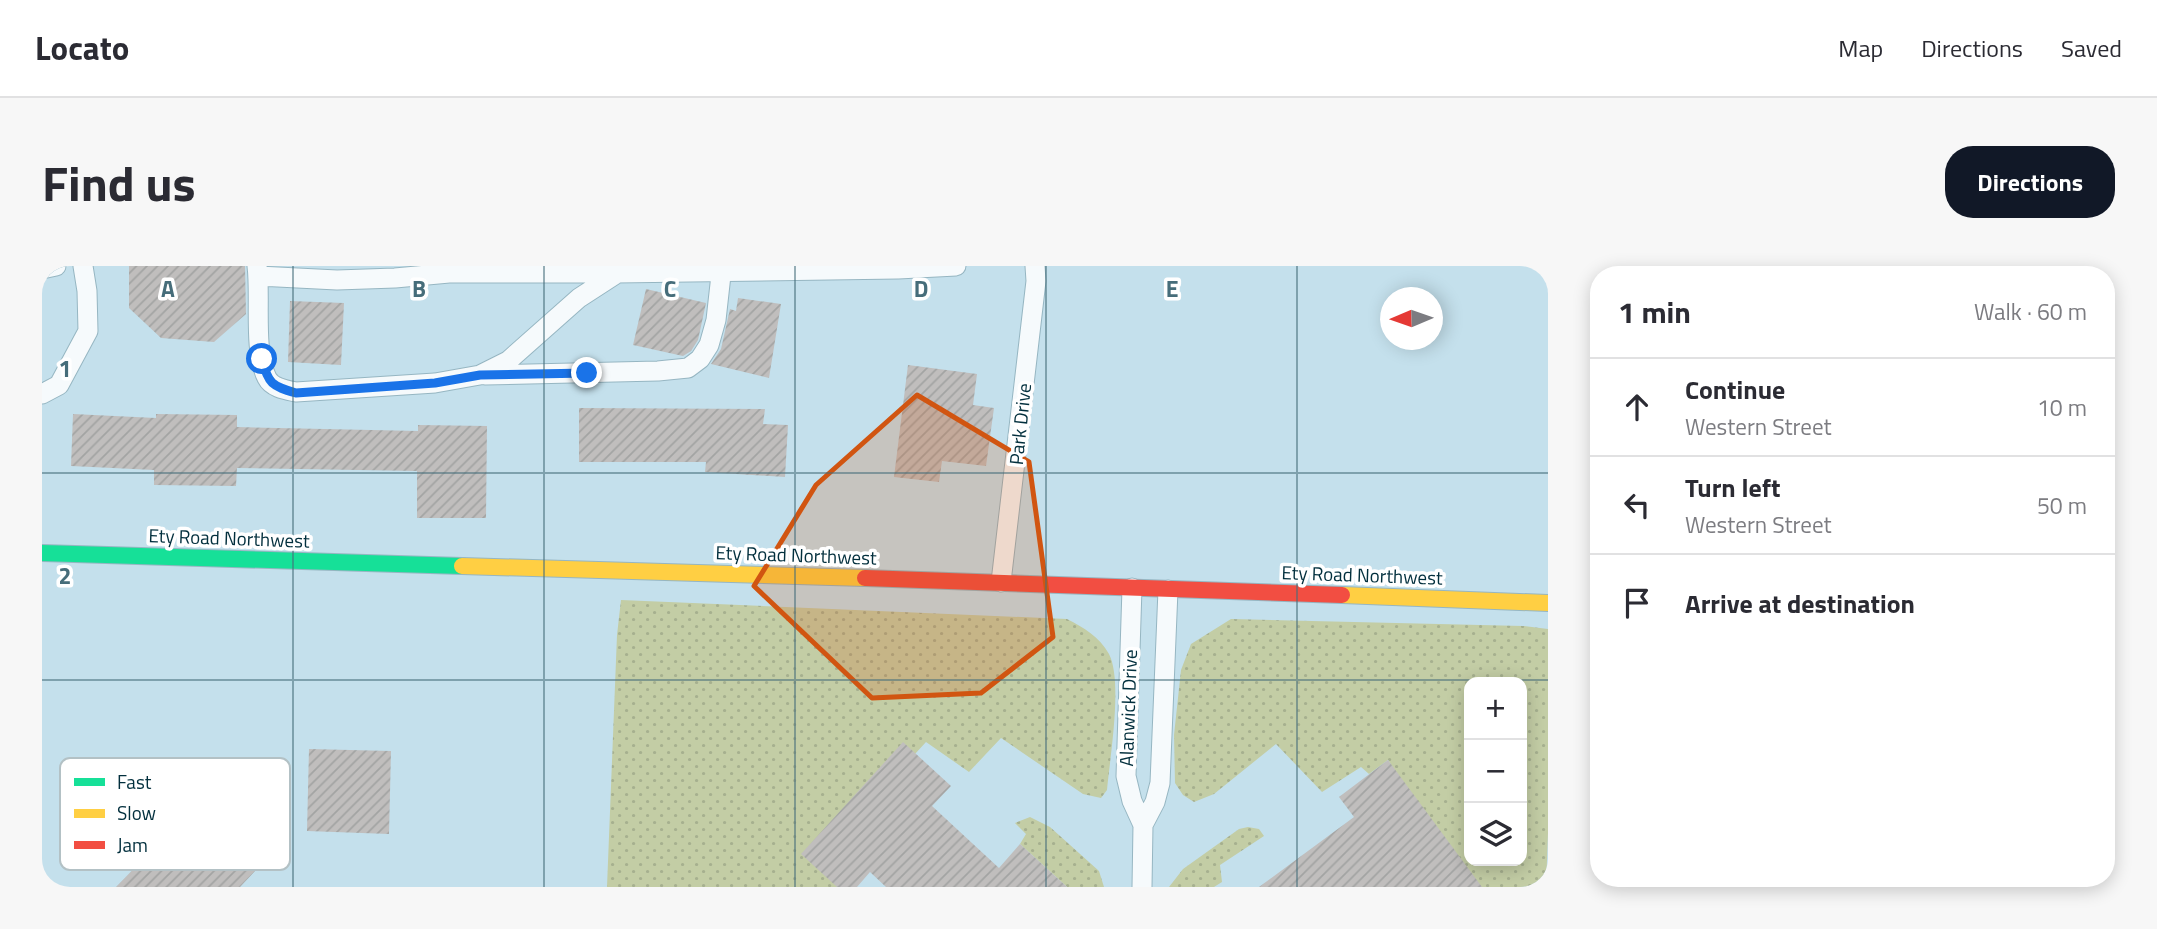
<!DOCTYPE html>
<html lang="en">
<head>
<meta charset="utf-8">
<style>
  :root { --surface:#fff; --page:#f7f7f7; --text:#2b2b33; --muted:#7c7c81; --line:#e1e1e2; --accent:#111827 }
  body { margin:0; font-family:"Titillium Web",sans-serif; background:var(--page); color:var(--text) }
  .controls { position:absolute; right:21px; bottom:21px; display:grid; overflow:hidden; border-radius:14px; box-shadow:0 4px 18px #0003 }
  .controls button { width:63px; height:63px; display:grid; place-items:center; padding:0; border:0; border-bottom:2px solid var(--line); background:var(--surface); color:var(--text); font:35px sans-serif }
  .compass { position:absolute; left:1338px; top:21px; width:63px; height:63px; border-radius:50%; background:var(--surface); box-shadow:0 4px 18px #0003; rotate:268deg }
  .stop { position:absolute; width:21px; height:21px; margin:-16px; border:5px solid #1a73e8; border-radius:50%; background:#fff }
  .stop.end { background:#1a73e8; border-color:#fff; box-shadow:0 2px 7px #0008 }
  .list { margin:0; padding:0; list-style:none }
  h2 { display:flex; justify-content:space-between; align-items:center; height:91px; margin:0; padding:0 28px; font-size:30px }
  h2 small { font-size:23px; font-weight:400; color:var(--muted) }
  .list li { display:grid; grid-template-columns:46px 1fr auto; gap:21px; align-items:center; box-sizing:border-box; height:98px; padding:0 28px; border-top:2px solid var(--line) }
  .list b { display:block; font-size:26px; white-space:nowrap }
  .list p { margin:0; font-size:23px; white-space:nowrap; color:var(--muted) }
  .list em { font-size:23px; font-style:normal; color:var(--muted) }
  .icon { flex:none; width:38px; height:38px; fill:none; stroke:currentColor; stroke-width:2; stroke-linecap:round; stroke-linejoin:round }
  .map { position:relative; flex:none; width:1506px; height:621px; overflow:hidden; border-radius:28px }
  header { display:flex; align-items:center; gap:42px; box-sizing:border-box; height:98px; padding:0 35px; background:var(--surface); border-bottom:2px solid var(--line) }
  header strong { font-size:33px }
  nav { display:flex; gap:38px; margin-inline-start:auto; font-size:24px }
  .intro { display:flex; align-items:center; justify-content:space-between; box-sizing:border-box; height:168px; padding:0 42px }
  h1 { margin:0; font-size:49px }
  .button { padding:18px 32px; border-radius:28px; background:var(--accent); color:#fff; font-size:24px; font-weight:700 }
  main { display:flex; gap:42px; padding:0 42px }
  aside { flex:1; background:var(--surface); border-radius:28px; box-shadow:0 4px 18px #0003 }
  .map>svg:first-child { display:block }
  .grass { fill:url(#grass-dots); fill-rule:evenodd }
  .building { fill:url(#building-hatch) }
  .lines { fill:none; stroke-linecap:round; stroke-linejoin:round }
  .lane-casing { stroke:#96b6c2; stroke-width:21 }
  .fast-casing { stroke:#96b6c2; stroke-width:18 }
  .slow-casing { stroke:#96b6c2; stroke-width:18 }
  .jam-casing { stroke:#96b6c2; stroke-width:18 }
  .lane { stroke:#f6fafc; stroke-width:19 }
  .fast { stroke:#16e098; stroke-width:16 }
  .slow { stroke:#ffcf43; stroke-width:16 }
  .jam { stroke:#f24e42; stroke-width:16 }
  .route { stroke:#1a73e8; stroke-width:9 }
  .marked { fill:#d15511; fill-opacity:0.2; stroke:#d15511; stroke-width:5; stroke-linejoin:round }
  .grid { fill:none; stroke:#466d7a; stroke-width:2; stroke-opacity:0.55 }
  .labels { text-anchor:middle; stroke-width:7; stroke-linejoin:round; paint-order:stroke }
  .street-label { font-size:19px; fill:#022f3d; stroke:#fff }
  .key { fill:#fff; stroke:#b3c1c5; stroke-width:2 }
  .key-label { font-size:19px; fill:#022f3d }
  .grid-label { font-size:23px; text-anchor:middle; font-weight:bold; fill:#466d7a; stroke:#fff; stroke-width:7; stroke-linejoin:round; paint-order:stroke }
</style>
</head>
<body>
<header>
<strong>Locato</strong>
<nav><a>Map</a><a>Directions</a><a>Saved</a></nav>
</header>
<div class="intro"><h1>Find us</h1><a class="button">Directions</a></div>
<main>
<div class="map">
<svg width="1506" height="621" viewBox="0 0 1506 621">
  <defs>
    <pattern id="grass-dots" width="8" height="8" patternUnits="userSpaceOnUse" patternTransform="scale(1.75)"><rect width="8" height="8" fill="#c3cda5"/><path d="M2 2h.1M6 6h.1" fill="none" stroke="#a6b08f" stroke-width="1.8" stroke-linecap="round"/></pattern>
    <pattern id="building-hatch" width="6" height="6" patternUnits="userSpaceOnUse" patternTransform="scale(1.75)"><rect width="6" height="6" fill="#c0bebd"/><path d="M-1 1l2-2M0 6l6-6M5 7l2-2" fill="none" stroke="#a3a4a3"/></pattern>
  </defs>
  <rect width="100%" height="100%" fill="#c4e0ec"/>
  <path class="grass" d="M579,334L1025,353C1042,362 1057,370 1067,388C1081,415 1068,491 1065,524L1059,532L1041,528L959,472L927,506L884,476L873,488L795,621H565L575,369Z
    M1189,353L1481,360L1506,363V567L1504,621H1430L1346,494L1327,508L1319,501L1280,526L1234,478L1172,528L1152,536L1141,529L1133,517L1132,469L1139,404L1149,378ZM1427,416H1480V595H1427Z
    M988,551L1008,561L1057,605L1062,621H1025L978,578L984,568L973,557Z
    M1206,561L1217,563L1222,570L1178,599L1180,616L1172,621H1127L1141,603L1197,563Z"/>
  <path class="building" d="M87,0H203L204,48L172,76L119,72L87,42Z
    M604,23L664,37L656,74L649,85L641,90L591,79Z
    M696,32L739,38L727,112L669,98L679,83L688,43L694,45Z
    M248,35L302,37L299,99L246,96Z
    M866,99L935,108L931,139L952,142L944,200L900,195L897,216L852,211Z
    M537,142L723,143L721,158L746,159L743,211L663,206L664,196H537Z
    M31,148L114,152V148L195,149V161L376,165V159L445,160L444,252H375V205L195,202L194,220L112,219V204L29,200Z
    M861,476L909,520L890,540L957,602L978,578L1025,621H844L828,606L815,621H795L759,588Z
    M267,483L349,485L347,568L265,565Z
    M1346,494L1440,621H1217L1312,551L1297,531Z
    M151,542L214,604L198,621H74Z"/>
  <g class="lines">
    <defs>
      <path id="lane" d="M215,0C219,31 211,85 225,112C230,122 244,124 254,126L393,117L438,109L466,95L537,32L574,8
        M0,3L14,0
        M216,10L295,14L353,12L407,7H574L856,3L914,0
        M443,109L616,105L646,102L658,93L667,79L674,54L680,0
        M0,128L17,119L46,65L45,25L41,0
        M959,316L994,15L993,0
        M1090,322L1084,510L1090,535L1101,559L1100,621
        M1101,559L1113,536L1118,517L1126,324"/>
      <path id="fast" d="M0,287L420,300"/>
      <path id="slow" d="M420,300L823,312
        M1300,329L1506,337"/>
      <path id="jam" d="M823,312L1300,329"/>
    </defs>
    <use href="#lane" class="lane-casing"/>
    <use href="#fast" class="fast-casing"/>
    <use href="#slow" class="slow-casing"/>
    <use href="#jam" class="jam-casing"/>
    <use href="#lane" class="lane"/>
    <use href="#fast" class="fast"/>
    <use href="#slow" class="slow"/>
    <use href="#jam" class="jam"/>
  </g>
  <g class="lines">
    <path class="route" d="M220,93C226,118 230,120 254,127L393,117L438,109L545,107"/>
  </g>
  <path class="marked" d="M875,129L987,196L1011,371L939,427L830,432L712,320L774,219Z"/>
  <path class="grid" d="M251,0V621M502,0V621M753,0V621M1004,0V621M1255,0V621M0,207H1506M0,414H1506"/>
  <g class="labels">
    <g class="street-label">
      <text transform="translate(978 158) rotate(-84)" y="7">Park Drive</text>
      <text transform="translate(187 272) rotate(2)" y="7">Ety Road Northwest</text>
      <text transform="translate(754 289) rotate(2)" y="7">Ety Road Northwest</text>
      <text transform="translate(1320 309) rotate(2)" y="7">Ety Road Northwest</text>
      <text transform="translate(1086 442) rotate(-88)" y="7">Alanwick Drive</text>
    </g>
  </g>
  <rect x="18" y="492" width="230" height="112" rx="10" class="key"/>
  <rect x="32" y="512" width="31" height="8" fill="#16e098"/>
  <rect x="32" y="543" width="31" height="9" fill="#ffcf43"/>
  <rect x="32" y="575" width="31" height="8" fill="#f24e42"/>
  <g class="key-label">
    <text x="75" y="523">Fast</text>
    <text x="75" y="554">Slow</text>
    <text x="75" y="586">Jam</text>
  </g>
  <g class="grid-label">
    <text x="126" y="31">A</text>
    <text x="377" y="31">B</text>
    <text x="628" y="31">C</text>
    <text x="879" y="31">D</text>
    <text x="1130" y="31">E</text>
    <text x="23" y="111">1</text>
    <text x="23" y="318">2</text>
  </g>
</svg>
<div class="controls">
<button>+</button>
<button>−</button>
<button><svg class="icon" aria-label="layers" viewBox="0 0 24 24"><path d="M12 4l9 5-9 5-9-5zM3 14l9 5 9-5"/></svg></button>
</div>
<svg class="compass" viewBox="-18 -18 36 36"><path d="M0-13l5 13h-10z" fill="#e53935"/><path d="M0 13l5-13h-10z" fill="#7c7c81"/></svg>
<div class="stop" style="left:220px;top:93px"></div>
<div class="stop end" style="left:545px;top:107px"></div>
</div>
<aside>
<h2>1 min<small>Walk · 60 m</small></h2>
<ul class="list">
<li><svg class="icon" aria-label="ahead" viewBox="0 0 24 24"><path d="M12 20V5M6 11l6-6 6 6"/></svg><div><b>Continue</b><p>Western Street</p></div><em>10 m</em></li>
<li><svg class="icon" aria-label="left" viewBox="0 0 24 24"><path d="M17 20v-9H6M10 6l-5 5 5 5"/></svg><div><b>Turn left</b><p>Western Street</p></div><em>50 m</em></li>
<li><svg class="icon" aria-label="arrive" viewBox="0 0 24 24"><path d="M6 21V4h12l-3 4 3 4H6"/></svg><div><b>Arrive at destination</b></div></li>
</ul>
</aside>
</main>
</body>
</html>
